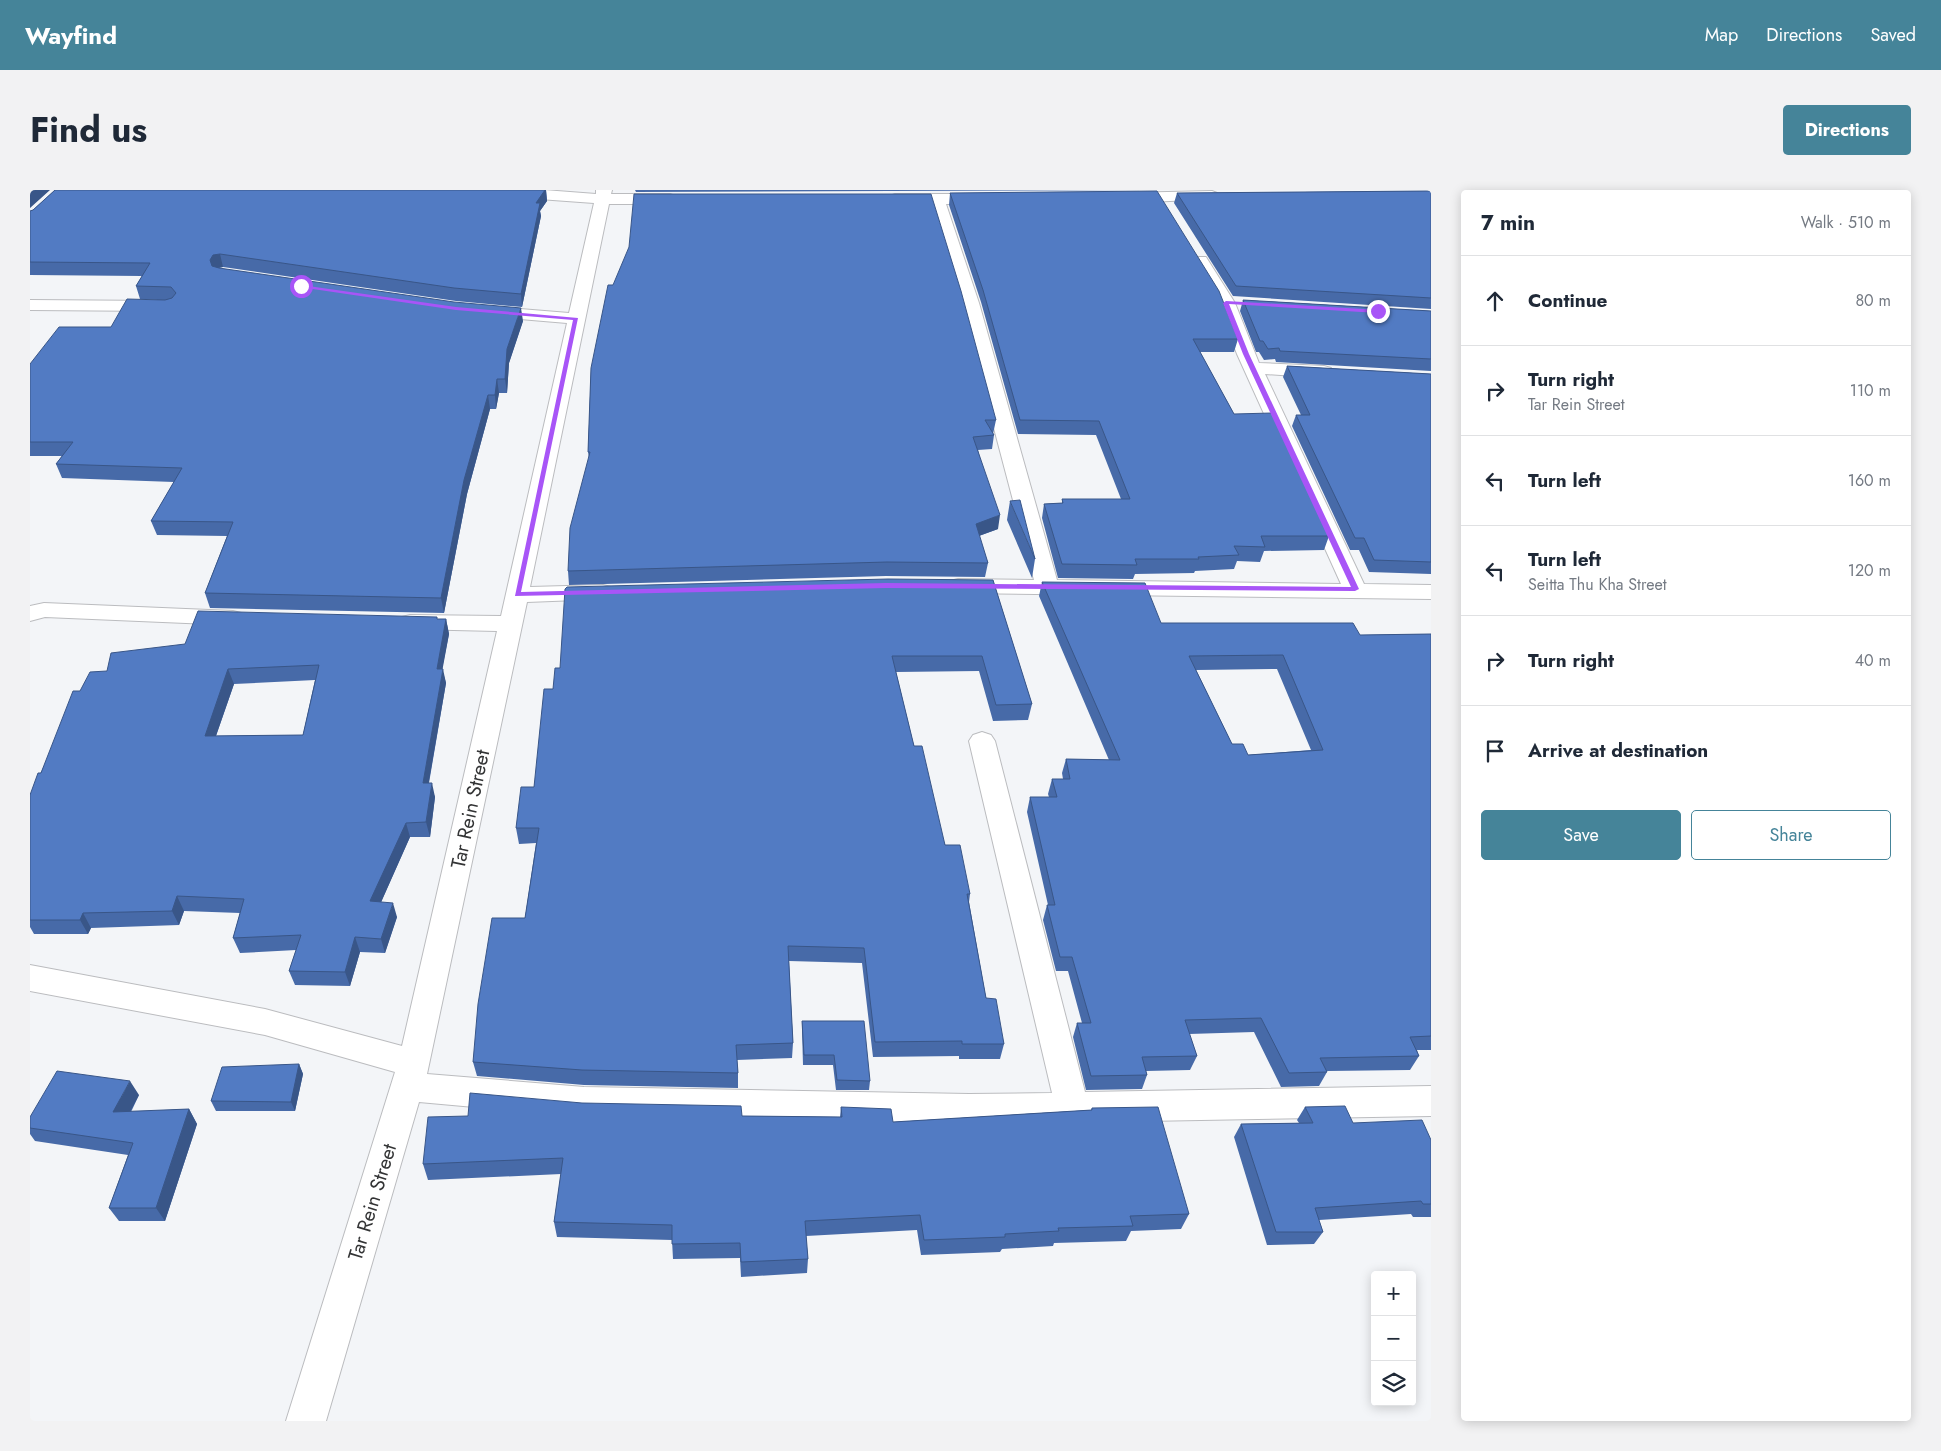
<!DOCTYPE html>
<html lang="en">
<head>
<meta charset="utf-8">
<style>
  :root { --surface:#fff; --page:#f2f2f3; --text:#1f2937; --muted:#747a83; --line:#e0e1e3; --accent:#458499 }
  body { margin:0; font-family:Jost,sans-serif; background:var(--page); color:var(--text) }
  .controls { position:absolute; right:15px; bottom:15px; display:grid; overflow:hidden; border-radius:5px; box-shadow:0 2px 12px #0003 }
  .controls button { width:45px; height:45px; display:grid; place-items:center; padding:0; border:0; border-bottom:1px solid var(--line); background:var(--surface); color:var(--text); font:25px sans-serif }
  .stop { position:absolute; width:15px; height:15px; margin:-11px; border:4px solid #a855f7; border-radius:50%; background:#fff }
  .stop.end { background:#a855f7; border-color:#fff; box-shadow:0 1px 5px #0008 }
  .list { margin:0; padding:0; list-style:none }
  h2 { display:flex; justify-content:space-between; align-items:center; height:65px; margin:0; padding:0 20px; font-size:21px }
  h2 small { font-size:16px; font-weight:400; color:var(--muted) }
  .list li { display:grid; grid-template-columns:32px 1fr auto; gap:15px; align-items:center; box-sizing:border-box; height:90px; padding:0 20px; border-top:1px solid var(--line) }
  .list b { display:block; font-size:19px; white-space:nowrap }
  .list p { margin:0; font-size:16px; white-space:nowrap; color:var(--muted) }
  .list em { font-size:16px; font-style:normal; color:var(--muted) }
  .actions { display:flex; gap:10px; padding:15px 20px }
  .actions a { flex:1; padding:11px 0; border:1px solid var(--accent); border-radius:5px; text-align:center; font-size:18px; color:var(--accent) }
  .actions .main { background:var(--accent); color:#fff }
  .icon { flex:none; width:28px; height:28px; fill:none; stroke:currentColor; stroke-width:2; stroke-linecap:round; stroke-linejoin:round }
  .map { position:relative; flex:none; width:1401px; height:1231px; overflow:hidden; border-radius:5px }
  header { display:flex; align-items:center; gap:30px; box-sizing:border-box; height:70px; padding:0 25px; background:var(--accent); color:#fff }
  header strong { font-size:24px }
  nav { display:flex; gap:28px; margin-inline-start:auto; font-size:18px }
  .intro { display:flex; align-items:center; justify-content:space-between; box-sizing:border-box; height:120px; padding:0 30px }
  h1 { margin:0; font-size:35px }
  .button { padding:12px 22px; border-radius:5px; background:var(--accent); color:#fff; font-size:18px; font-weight:700 }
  main { display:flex; gap:30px; padding:0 30px }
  aside { flex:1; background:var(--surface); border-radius:5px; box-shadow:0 2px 12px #0003 }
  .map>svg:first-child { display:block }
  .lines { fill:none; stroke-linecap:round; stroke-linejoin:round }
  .minor-casing { stroke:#bbbcbf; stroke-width:2 }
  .minor { fill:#fff; fill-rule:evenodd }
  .wall { fill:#476aa8; fill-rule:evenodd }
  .shaded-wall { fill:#395688 }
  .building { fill:#527bc3; stroke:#395688; fill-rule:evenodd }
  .route { fill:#a855f7 }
  .labels { text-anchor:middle; stroke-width:5; stroke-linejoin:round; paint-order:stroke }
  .street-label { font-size:20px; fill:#333435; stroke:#fff }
</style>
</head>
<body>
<header>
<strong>Wayfind</strong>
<nav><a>Map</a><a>Directions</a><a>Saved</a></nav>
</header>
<div class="intro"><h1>Find us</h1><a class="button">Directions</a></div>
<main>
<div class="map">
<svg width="1401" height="1231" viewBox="0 0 1401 1231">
  <rect width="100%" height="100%" fill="#f3f5f8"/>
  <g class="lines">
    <defs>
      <path id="minor" d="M446,0H514L566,4V0H582L581,4H640L645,6L648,9L645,12L640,14H579L500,397L573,395L581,397L585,402L581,407L573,409L497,412L397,884L554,897L939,904L1022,903L939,551L943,545L952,542L961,545L965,551L1055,902L1401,896V926L939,934L554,927L389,912L296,1231H256L365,882L235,845L0,801V775L235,819L372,856L467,441L380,439L372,437L368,432L372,427L380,425L471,426L537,133L455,126L449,125L446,121L449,117L455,116L539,123L564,13L454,5L449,3Z
        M1182,1L1187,3L1190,6L1187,9L1093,13L1088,11L1085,8L1088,5L1093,3Z
        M865,4H957L962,6L965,9L962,12L957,14H916L949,113L1027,390L1311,394L1207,164L1187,113L1162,71L1164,67H1176L1205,113L1229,173L1294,176L1301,178L1303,182L1301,186L1294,188L1235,184L1334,394L1401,395V409L928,403L920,401L916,396L920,391L928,389L1004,390L931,113L901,14L860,12L857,9L860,6Z
        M0,110L130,111L136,112L139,116L136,120L130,121L0,120Z
        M14,413L203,421L211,423L215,428L211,433L203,435L15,427L0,431V416Z"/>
    </defs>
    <use href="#minor" class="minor-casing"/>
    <use href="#minor" class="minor"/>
  </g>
  <path class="wall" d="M25,0H516L517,11L510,21L511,26L492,117L426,111L193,77L189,78L493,131L479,173L477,203H469L466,219H460L437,304L414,423L180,418L175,403L197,346L127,345L121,331L144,292L32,288L26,274L32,266H0V174L81,137L128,110L110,109L106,96L112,86L0,85V21L3,20Z
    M605,0H1116L606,2Z
    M1401,1V119L1203,106L1144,13L1147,3Z
    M920,3L1208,149L1204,162H1170L1204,224L1299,346L1294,360L1234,361L1230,372L1207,371L1204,379L1165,381L1164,383L1105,384L1103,389L1028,388L1012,328L1014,314L1032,313V309H1091L1066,245L988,244L951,112L919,15Z
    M1213,110L1401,121V181L1246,172L1245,169L1234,170L1229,162H1226L1210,121Z
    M1257,176L1401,184V384L1339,382L1329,360H1320L1262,236L1266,225H1271L1253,187Z
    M561,178L966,230L963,244L964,245L962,259L948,260L968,339L949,346L958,373L955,387L856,386L539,395L538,381L559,268L558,262Z
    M980,311L1005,369L1002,388L977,330Z
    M963,390L1002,514L998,530L963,531L949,481L866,482L884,556L915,655L940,704L939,712L956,808L974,854L970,869H929V866L843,867L832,773L759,771L763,853L762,868L707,870L708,883V898L554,895L447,886L443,872L495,728L506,653L489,654L486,638L504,597L523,499L530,478Z
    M1012,392L1131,433L1330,445L1401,444V860H1387L1389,866L1380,880L1297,881V882L1289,896L1251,897L1224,842L1159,844L1167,866L1160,880L1116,881L1117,885L1112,899L1056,900L1043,847L1047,833H1052L1038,781H1026L1013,730L1017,715H1018L997,622L1000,607H1019L1018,604L1022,589H1033L1032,583L1036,569L1079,570L1009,406ZM1247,479L1281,560L1218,565L1202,554L1166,480Z
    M408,429H416L419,444L412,479L416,493L399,593L405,607L400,647H380L351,712L367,727L355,763L330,762L320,796L265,795L259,781L266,760L210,763L203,748L210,723L154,721L149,735L61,738L58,744H4L0,737V605L50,501L77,481ZM285,490L273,545L186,546L204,494Z
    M772,831L840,891L839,900H806L803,875H773L772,840Z
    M269,874L273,884L265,921H186L181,911Z
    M109,905L101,922L159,919L167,934L135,1031H89L79,1018L98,965L5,951L0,944V927Z
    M552,913L712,926L810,927L811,917L863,932L1061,920L1062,918L1159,1024L1151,1039L1101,1041L1096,1051L1024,1053L1023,1056L972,1059L970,1062L891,1065L887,1040L776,1046L778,1069L777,1083L711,1087L710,1068L643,1069L642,1050L527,1047L524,1032L531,984L398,990L393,974L438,926Z
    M1275,917L1323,933L1401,950V1027H1383L1381,1024L1289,1030L1293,1042L1284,1054L1237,1055L1204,947L1211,934L1269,933L1267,930Z"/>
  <path class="shaded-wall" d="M1,0H20L0,18V1Z
    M515,0H516L517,11L510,21L511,26L492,117L491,104L506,13Z
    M190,64L193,77L187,78L183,83L180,70L183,65Z
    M491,118L493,131L479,173L477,203L475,189L477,159Z
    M467,189L469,203L466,219L465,205Z
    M458,205L460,219L437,304L414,423L411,408L434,290Z
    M970,325L968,339L943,348L946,334Z
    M416,429L419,444L410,493L407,479Z
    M198,479L204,494L181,560L175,546Z
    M413,479L416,493L396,608L393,593Z
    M402,593L405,607L400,647L396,632Z
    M376,633L380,647L345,726L340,711Z
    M147,706L154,721L149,735L142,721Z
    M363,713L367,727L355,763L351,749Z
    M53,723L61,738L58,744L50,730Z
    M325,747L330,762L320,796L315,782Z
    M269,874L273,884L265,921L261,912Z
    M100,891L109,905L92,937L83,922Z
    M159,919L167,934L135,1031L126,1018Z"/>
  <path class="building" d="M25,0H515L506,13H510L491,104L424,98L190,64L183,65L180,70L182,76L189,78L424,112L491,118L477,159L475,189H467L465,205H458L434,290L411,408L175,403L203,332L121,331L152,278L26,274L43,252H0V174L29,137H81L97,109L135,110L142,108L146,103L141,97L106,96L120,73L0,72V21L3,20Z
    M1127,1L1189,101L1208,149H1163L1204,224L1242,223L1299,346H1231L1235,357L1204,356L1209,365L1168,367L1169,369H1105L1107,375L1032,374L1014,314L1033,313L1032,309H1100L1069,231L990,230L953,100L920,3Z
    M1401,1V108L1206,96L1147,3Z
    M604,4H901L931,101L966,230H955L964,245L943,247L970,325L946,334L958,373L857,372L538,381L540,338L560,262H558L561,178L578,95H583L599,57Z
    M1213,110L1401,121V169L1250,161L1249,158L1238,159L1233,151H1230Z
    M1257,176L1401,184V372L1344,370L1334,348H1325L1266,225H1280Z
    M990,310L1005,369L980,311Z
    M858,389L963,390L1002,514L966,515L952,466H862L884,556H892L915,655H930L940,704H937L956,808L966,809L974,854H932V851L845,852L834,758L758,756L763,853L706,855L708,883L552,880L443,872L448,814L462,728H495L509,638H486L491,597H504L514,499H523L525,478H530L535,399L537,397Z
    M1012,392L1115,393L1131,433H1323L1330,445L1401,444V846L1380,847L1389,866L1290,868L1297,882L1259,883L1231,828L1155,830L1167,866L1112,867L1117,885L1061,886L1047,833H1061L1042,767H1030L1017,715H1025L1000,607H1027L1022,589H1040L1036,569L1090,570ZM1253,465L1293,560L1218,565L1213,554H1202L1159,466Z
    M168,421L407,427V429H416L407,479H413L393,593H402L396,632L376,633L340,711L363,713L351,749L325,747L315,782L259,781L271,745L203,748L214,709L147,706L142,721L53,723L50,730H0V605L8,583H11L43,501H50L60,482L77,481L81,463L155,454ZM289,475L273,545L175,546L198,479Z
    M772,831H834L840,891L807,890L804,865H774Z
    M269,874L261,912L181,911L192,877Z
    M27,881L100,891L83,922L159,919L126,1018H79L103,953L0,938V927Z
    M440,903L552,913L711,916L712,926L812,927L811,917L861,919L863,932L1062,920V918L1128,917L1159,1024L1100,1026L1103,1036L1028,1038L1029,1041L975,1044V1047L894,1050L890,1025L775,1031L778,1069L711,1072L710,1053L642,1054V1035L524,1032L533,968L393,974L398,927L438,926Z
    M1315,916L1323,933L1392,930L1401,950V1014H1393L1391,1011L1285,1018L1293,1042H1246L1211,934L1283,933L1275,917Z"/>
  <path class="route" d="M271,95L426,117L548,128L491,402L856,393L1321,397L1213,164L1193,113L1196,111L1350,120L1348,123L1199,114L1219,164L1329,399L1325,401L856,398L485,406L543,130L426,120L269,97Z"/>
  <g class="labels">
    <g class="street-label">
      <text transform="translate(440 619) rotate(-78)" y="7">Tar Rein Street</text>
      <text transform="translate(342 1012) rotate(-73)" y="7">Tar Rein Street</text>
    </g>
  </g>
</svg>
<div class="controls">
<button>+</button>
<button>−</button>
<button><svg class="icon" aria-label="layers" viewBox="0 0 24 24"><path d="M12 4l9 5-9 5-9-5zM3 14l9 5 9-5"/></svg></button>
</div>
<div class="stop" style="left:271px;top:96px"></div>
<div class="stop end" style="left:1348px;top:121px"></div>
</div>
<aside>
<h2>7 min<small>Walk · 510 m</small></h2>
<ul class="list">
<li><svg class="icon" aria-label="ahead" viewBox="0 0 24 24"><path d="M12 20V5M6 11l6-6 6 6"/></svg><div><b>Continue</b></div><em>80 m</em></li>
<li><svg class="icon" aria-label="right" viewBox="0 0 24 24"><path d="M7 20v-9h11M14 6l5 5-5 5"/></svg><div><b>Turn right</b><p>Tar Rein Street</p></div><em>110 m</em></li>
<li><svg class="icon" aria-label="left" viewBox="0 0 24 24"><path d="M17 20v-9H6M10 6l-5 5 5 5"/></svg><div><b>Turn left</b></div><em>160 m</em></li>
<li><svg class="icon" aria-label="left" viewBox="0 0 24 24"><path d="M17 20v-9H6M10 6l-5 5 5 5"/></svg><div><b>Turn left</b><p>Seitta Thu Kha Street</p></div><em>120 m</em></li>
<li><svg class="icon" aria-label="right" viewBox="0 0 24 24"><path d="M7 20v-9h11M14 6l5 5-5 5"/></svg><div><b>Turn right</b></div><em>40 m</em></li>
<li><svg class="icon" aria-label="arrive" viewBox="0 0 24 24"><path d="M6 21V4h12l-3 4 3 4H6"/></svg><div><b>Arrive at destination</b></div></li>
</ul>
<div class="actions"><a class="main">Save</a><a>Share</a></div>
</aside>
</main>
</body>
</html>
